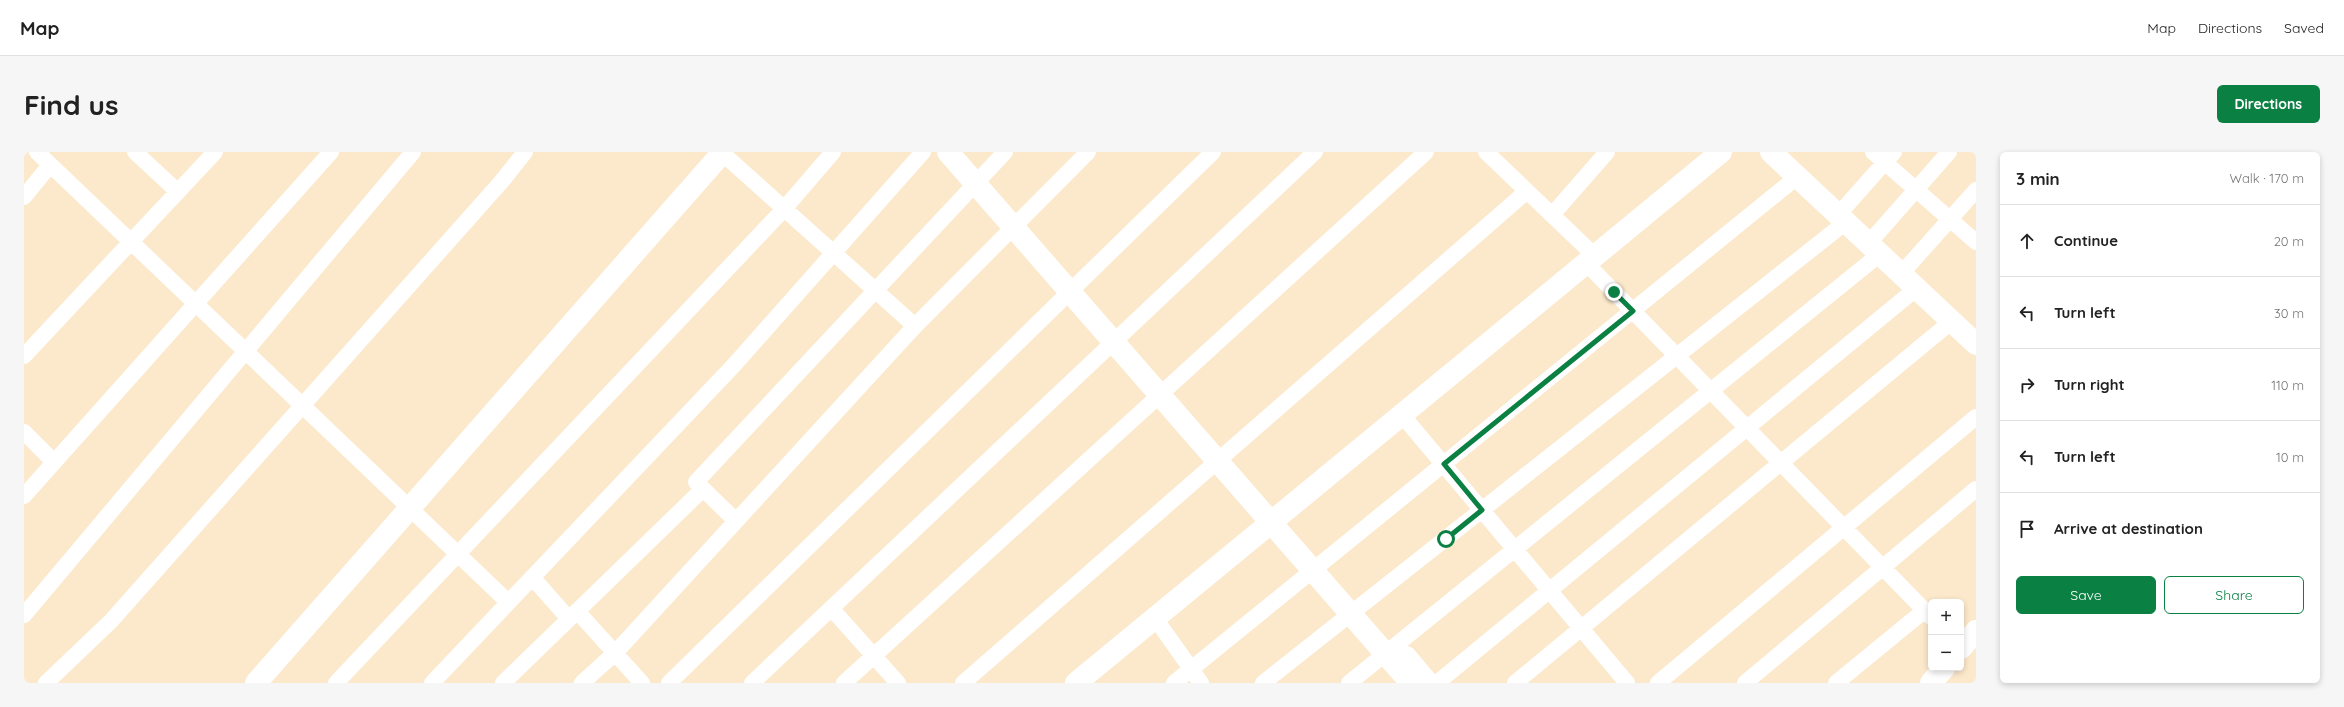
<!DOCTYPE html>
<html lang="en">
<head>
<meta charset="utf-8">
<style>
  :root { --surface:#fff; --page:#f6f6f6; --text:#222; --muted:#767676; --line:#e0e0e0; --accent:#0b8043 }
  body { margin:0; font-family:Quicksand,sans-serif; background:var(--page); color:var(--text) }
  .controls { position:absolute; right:12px; bottom:12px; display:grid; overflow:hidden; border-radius:6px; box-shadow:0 2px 6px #0003 }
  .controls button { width:36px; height:36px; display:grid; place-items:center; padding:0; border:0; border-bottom:1px solid var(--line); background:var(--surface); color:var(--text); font:20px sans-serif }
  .stop { position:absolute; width:12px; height:12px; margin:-9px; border:3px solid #0b8043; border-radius:50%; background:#fff }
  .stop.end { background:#0b8043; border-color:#fff; box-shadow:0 1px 4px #0008 }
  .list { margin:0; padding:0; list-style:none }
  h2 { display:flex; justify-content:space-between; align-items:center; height:52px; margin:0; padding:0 16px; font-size:17px }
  h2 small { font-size:13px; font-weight:400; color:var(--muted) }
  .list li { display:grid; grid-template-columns:26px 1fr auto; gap:12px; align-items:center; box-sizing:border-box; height:72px; padding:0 16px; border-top:1px solid var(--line) }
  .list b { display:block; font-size:15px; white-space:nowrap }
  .list em { font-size:13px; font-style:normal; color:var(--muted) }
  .actions { display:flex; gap:8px; padding:12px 16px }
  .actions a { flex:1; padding:9px 0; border:1px solid var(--accent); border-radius:6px; text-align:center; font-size:14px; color:var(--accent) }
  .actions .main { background:var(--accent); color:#fff }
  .icon { flex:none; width:22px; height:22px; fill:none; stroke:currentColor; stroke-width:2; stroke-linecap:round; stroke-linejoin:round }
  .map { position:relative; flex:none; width:1952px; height:531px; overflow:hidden; border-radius:6px }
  header { display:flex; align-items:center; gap:24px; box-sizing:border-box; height:56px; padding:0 20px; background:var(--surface); border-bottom:1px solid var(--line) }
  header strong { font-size:19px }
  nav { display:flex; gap:22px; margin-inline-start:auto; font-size:14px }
  .intro { display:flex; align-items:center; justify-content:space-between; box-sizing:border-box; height:96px; padding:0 24px }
  h1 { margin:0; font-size:28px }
  .button { padding:10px 18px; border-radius:6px; background:var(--accent); color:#fff; font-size:14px; font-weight:700 }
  main { display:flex; gap:24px; padding:0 24px }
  aside { flex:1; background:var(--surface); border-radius:6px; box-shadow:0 2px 6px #0003 }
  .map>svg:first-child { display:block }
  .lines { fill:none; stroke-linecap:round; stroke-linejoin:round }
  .street { stroke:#fff; stroke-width:16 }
  .secondary { stroke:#fff; stroke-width:22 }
  .route { stroke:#0b8043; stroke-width:5 }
</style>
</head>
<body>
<header>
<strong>Map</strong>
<nav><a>Map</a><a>Directions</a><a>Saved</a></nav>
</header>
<div class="intro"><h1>Find us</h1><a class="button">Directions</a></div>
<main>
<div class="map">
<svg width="1952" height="531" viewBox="0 0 1952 531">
  <rect width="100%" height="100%" fill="#fce9cc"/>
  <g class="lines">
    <path class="street" d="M13,0L484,450
      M111,0L154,40
      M697,0L891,174
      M1462,0L1571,104
      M1849,0L1952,90
      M0,45L26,13
      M1528,63L1583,0
      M1814,63L1870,0
      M1845,91L1925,0
      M1562,111L1907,465
      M1877,122L1952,38
      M0,204L191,0
      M1378,263L1603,531
      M0,280L30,310
      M0,344L307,0
      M712,369L672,330L981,0
      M508,425L545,467
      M807,456L874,531
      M553,459L618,531
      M0,463L389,0
      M1131,466L1177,531
      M22,531L87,469L478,29L501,0
      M312,531L760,57L809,0
      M408,531L711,212L899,0
      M479,531L679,337
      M558,531L591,501L891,174L1064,0
      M645,531L1189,0
      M728,531L1291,0
      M820,531L1402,0
      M939,531L1503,39
      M1150,531L1773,25
      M1239,531L1822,70
      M1325,531L1856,102
      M1413,531L1893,136
      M1491,531L1928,169
      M1634,531L1952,265
      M1721,531L1952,337
      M1812,531L1901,458"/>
    <path class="secondary" d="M924,0L1387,531
      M1747,0L1952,192
      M1937,496L1952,479
      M1382,505L1404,531
      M232,531L699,0
      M1052,531L1697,0
      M1907,531L1920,516"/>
  </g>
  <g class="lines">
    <path class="route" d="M1422,387L1458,358L1420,312L1609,159L1590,140"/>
  </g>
</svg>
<div class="controls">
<button>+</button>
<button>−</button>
</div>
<div class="stop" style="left:1422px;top:387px"></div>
<div class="stop end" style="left:1590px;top:140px"></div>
</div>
<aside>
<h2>3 min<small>Walk · 170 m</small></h2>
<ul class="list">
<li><svg class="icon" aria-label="ahead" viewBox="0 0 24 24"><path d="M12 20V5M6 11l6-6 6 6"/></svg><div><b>Continue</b></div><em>20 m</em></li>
<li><svg class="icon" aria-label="left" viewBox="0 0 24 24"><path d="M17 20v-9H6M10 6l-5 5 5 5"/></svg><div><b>Turn left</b></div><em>30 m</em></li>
<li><svg class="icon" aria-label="right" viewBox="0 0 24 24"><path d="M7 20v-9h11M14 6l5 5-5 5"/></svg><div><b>Turn right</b></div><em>110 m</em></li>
<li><svg class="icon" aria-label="left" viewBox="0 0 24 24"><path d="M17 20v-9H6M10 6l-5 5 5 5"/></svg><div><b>Turn left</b></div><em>10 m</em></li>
<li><svg class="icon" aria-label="arrive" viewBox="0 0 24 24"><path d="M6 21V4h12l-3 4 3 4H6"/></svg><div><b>Arrive at destination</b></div></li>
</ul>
<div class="actions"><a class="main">Save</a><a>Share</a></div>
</aside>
</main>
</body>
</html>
